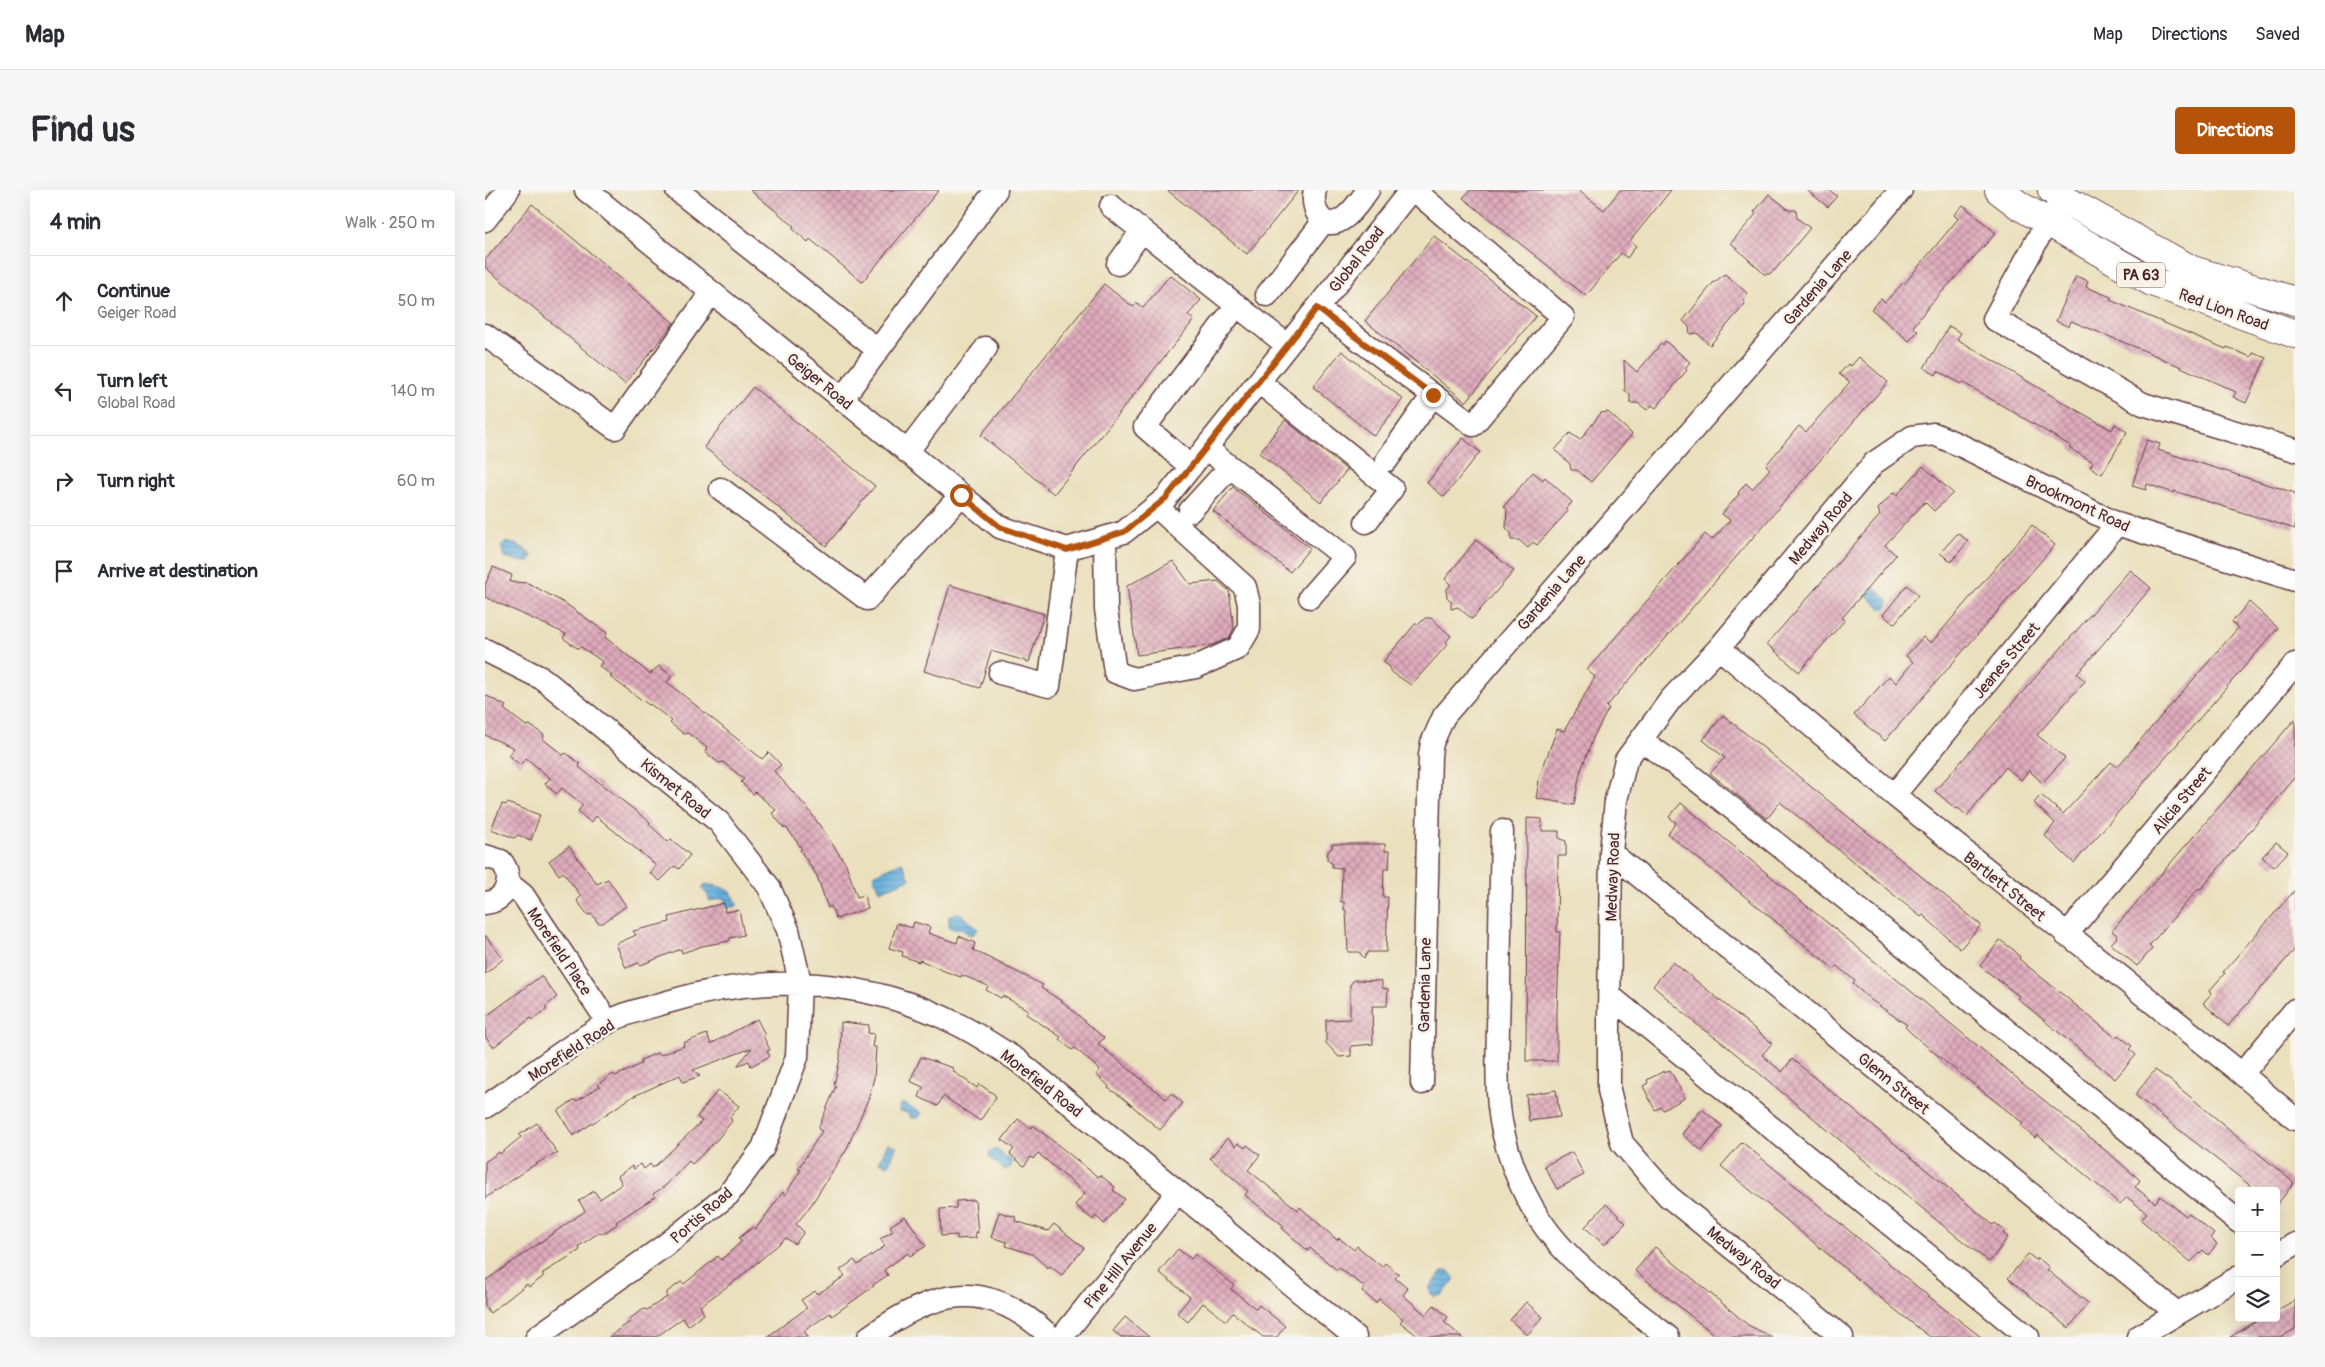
<!DOCTYPE html>
<html lang="en">
<head>
<meta charset="utf-8">
<style>
  :root { --surface:#fff; --page:#f7f7f7; --text:#2b2b33; --muted:#7c7c81; --line:#e1e1e2; --accent:#b45309 }
  body { margin:0; font-family:Pangolin,sans-serif; background:var(--page); color:var(--text) }
  .controls { position:absolute; right:15px; bottom:15px; display:grid; overflow:hidden; border-radius:5px; box-shadow:0 5px 20px #0002 }
  .controls button { width:45px; height:45px; display:grid; place-items:center; padding:0; border:0; border-bottom:1px solid var(--line); background:var(--surface); color:var(--text); font:25px sans-serif }
  .stop { position:absolute; width:15px; height:15px; margin:-11px; border:4px solid #b45309; border-radius:50%; background:#fff }
  .stop.end { background:#b45309; border-color:#fff; box-shadow:0 1px 5px #0008 }
  .list { margin:0; padding:0; list-style:none }
  h2 { display:flex; justify-content:space-between; align-items:center; height:65px; margin:0; padding:0 20px; font-size:21px }
  h2 small { font-size:16px; font-weight:400; color:var(--muted) }
  .list li { display:grid; grid-template-columns:32px 1fr auto; gap:15px; align-items:center; box-sizing:border-box; height:90px; padding:0 20px; border-top:1px solid var(--line) }
  .list b { display:block; font-size:19px; white-space:nowrap }
  .list p { margin:0; font-size:16px; white-space:nowrap; color:var(--muted) }
  .list em { font-size:16px; font-style:normal; color:var(--muted) }
  .icon { flex:none; width:28px; height:28px; fill:none; stroke:currentColor; stroke-width:2; stroke-linecap:round; stroke-linejoin:round }
  .map { position:relative; flex:none; width:1810px; height:1147px; overflow:hidden; border-radius:5px }
  header { display:flex; align-items:center; gap:30px; box-sizing:border-box; height:70px; padding:0 25px; background:var(--surface); border-bottom:1px solid var(--line) }
  header strong { font-size:24px }
  nav { display:flex; gap:28px; margin-inline-start:auto; font-size:18px }
  .intro { display:flex; align-items:center; justify-content:space-between; box-sizing:border-box; height:120px; padding:0 30px }
  h1 { margin:0; font-size:35px }
  .button { padding:12px 22px; border-radius:5px; background:var(--accent); color:#fff; font-size:18px; font-weight:700 }
  main { display:flex; gap:30px; padding:0 30px }
  aside { flex:1; background:var(--surface); border-radius:5px; box-shadow:0 5px 20px #0002 }
  .map>svg:first-child { display:block }
  .water { fill:url(#water-rules); stroke:#576884 }
  .building { fill:url(#building-cross-hatch) }
  .lines { fill:none; stroke-linecap:round; stroke-linejoin:round }
  .minor-casing { stroke:#623c41; stroke-width:25 }
  .major-casing { stroke:#623c41; stroke-width:30 }
  .minor { stroke:#fff; stroke-width:22 }
  .major { stroke:#fff; stroke-width:28 }
  .route { stroke:#b45309; stroke-width:6 }
  .labels { text-anchor:middle; stroke-width:5; stroke-linejoin:round; paint-order:stroke }
  .shield { fill:#f7f3e8; stroke:#7e5f64; stroke-width:1 }
  .shield-label { font-size:15px; font-weight:bold; fill:#4a1f2b }
  .street-label { font-size:16px; fill:#4a1f2b; stroke:#f7f3e8 }
</style>
</head>
<body>
<header>
<strong>Map</strong>
<nav><a>Map</a><a>Directions</a><a>Saved</a></nav>
</header>
<div class="intro"><h1>Find us</h1><a class="button">Directions</a></div>
<main>
<aside>
<h2>4 min<small>Walk · 250 m</small></h2>
<ul class="list">
<li><svg class="icon" aria-label="ahead" viewBox="0 0 24 24"><path d="M12 20V5M6 11l6-6 6 6"/></svg><div><b>Continue</b><p>Geiger Road</p></div><em>50 m</em></li>
<li><svg class="icon" aria-label="left" viewBox="0 0 24 24"><path d="M17 20v-9H6M10 6l-5 5 5 5"/></svg><div><b>Turn left</b><p>Global Road</p></div><em>140 m</em></li>
<li><svg class="icon" aria-label="right" viewBox="0 0 24 24"><path d="M7 20v-9h11M14 6l5 5-5 5"/></svg><div><b>Turn right</b></div><em>60 m</em></li>
<li><svg class="icon" aria-label="arrive" viewBox="0 0 24 24"><path d="M6 21V4h12l-3 4 3 4H6"/></svg><div><b>Arrive at destination</b></div></li>
</ul>
</aside>
<div class="map">
<svg width="1810" height="1147" viewBox="0 0 1810 1147">
  <defs>
    <pattern id="water-rules" width="6" height="5" patternUnits="userSpaceOnUse" patternTransform="scale(1.25)"><rect width="6" height="5" fill="#64b0dd"/><path d="M0 2.5h6" fill="none" stroke="#548fb3"/></pattern>
    <pattern id="building-cross-hatch" width="8" height="8" patternUnits="userSpaceOnUse" patternTransform="scale(1.25)"><rect width="8" height="8" fill="#dfacbd"/><path d="M0 0l8 8M0 8l8-8" fill="none" stroke="#b78b9a"/></pattern>
  </defs>
  <rect width="100%" height="100%" fill="#f7f3e8"/>
  <filter id="ink" filterUnits="userSpaceOnUse"><feTurbulence type="fractalNoise" baseFrequency=".02" numOctaves="2"/><feDisplacementMap in="SourceGraphic" scale="10" xChannelSelector="R" yChannelSelector="G"/><feConvolveMatrix kernelMatrix="1 2 1 2 8 2 1 2 1" color-interpolation-filters="sRGB"/></filter>
  <filter id="wash" filterUnits="userSpaceOnUse"><feTurbulence type="fractalNoise" baseFrequency=".0096" numOctaves="4" result="noise"/><feDisplacementMap in="SourceGraphic" scale="20" xChannelSelector="R" yChannelSelector="G"/><feGaussianBlur stdDeviation="1.12" result="paint"/><feColorMatrix in="noise" values="0 0 0 0 0 0 0 0 0 0 0 0 0 0 0 0 0 1.4 0 .05"/><feComposite in="paint" operator="in"/></filter>
  <g filter="url(#wash)">
    <rect width="100%" height="100%" fill="#eae0bd"/>
    <path class="water" d="M20,352C31,354 40,357 47,366L44,372C41,373 23,369 19,367L16,356Z
      M1385,398H1390L1404,411L1401,418L1396,419L1382,406Z
      M417,672L425,689L395,701L388,685Z
      M220,694C235,696 250,699 252,716L241,718L239,708L225,711L222,704L217,699Z
      M474,722L493,739L489,744L484,745L476,738L468,739L464,737V726Z
      M417,913L437,923L433,928H426L423,923L414,921V916Z
      M403,953L412,957L403,976L394,972Z
      M511,959L527,971L526,977L519,980L504,967L505,961Z
      M958,1081H964L970,1089L957,1105L949,1107L945,1103V1096Z"/>
    <g id="blocks">
      <path class="building" d="M265,0H454L377,92L325,49L323,52L307,38L309,36Z
        M682,0H814L762,64Z
        M985,0H1093L1119,20L1135,0H1186L1145,51L1151,56L1142,68L1136,63L1101,106L978,8Z
        M1322,0H1344L1352,6L1343,17Z
        M1284,4L1304,20H1311L1312,28L1325,38L1290,80L1284,84H1279L1246,53L1271,24L1269,22Z
        M47,14L189,133L140,194L0,77V70Z
        M1478,15L1511,43L1444,116L1428,137L1433,141L1424,151L1386,119L1396,109L1400,112L1418,93L1419,94L1473,29L1469,25Z
        M949,46L1051,126L981,212L880,131Z
        M1240,84L1263,104L1258,110L1260,114L1225,155L1212,143L1205,144L1204,137L1198,131L1228,93Z
        M685,85L716,110L703,125L709,130L569,304L496,245L619,94L648,117L652,113L658,118Z
        M1591,86L1603,91L1601,97L1626,107L1625,110L1741,159L1742,157L1766,167L1768,163L1781,168L1761,213L1748,207L1751,202L1665,163L1586,131L1584,137L1571,131Z
        M1464,136L1476,143L1472,149L1579,213L1627,240L1630,234L1642,242L1617,284L1605,277L1608,272L1584,258L1586,256L1477,192L1476,194L1453,181L1451,185L1439,178Z
        M1180,151L1205,172L1200,178L1202,180L1171,218L1167,215L1162,220L1153,213H1145V205L1140,201L1139,170L1152,182L1176,154L1178,155Z
        M857,161L918,209L889,246L828,197Z
        M1374,167L1403,192L1121,517L1124,518L1108,548L1095,583L1089,615L1051,608L1054,591H1053L1072,539L1079,541L1110,487L1102,480L1220,344L1227,350L1245,330L1237,324L1254,304L1253,303L1261,293L1267,299L1285,279L1281,275L1314,236L1321,242L1347,212L1365,192L1354,184L1363,174L1366,176Z
        M268,197L390,296L341,356L219,257Z
        M1123,222L1147,244L1106,292L1092,280H1086L1085,274L1070,260L1085,243L1095,250L1116,223Z
        M800,230L862,280L836,312L774,263Z
        M978,248L995,262L959,307L942,293Z
        M1662,250L1675,254L1673,260L1810,303V339L1689,301V303L1662,294L1661,300L1647,296Z
        M1438,276L1468,303L1449,321L1440,312L1400,355L1411,365L1357,428L1360,430L1314,482L1282,454L1395,325L1393,319L1408,303L1412,305Z
        M1048,282L1058,290L1060,287L1087,312L1081,319L1083,321L1052,355L1048,352L1043,358L1034,350H1026V343L1021,338L1022,319L1019,316Z
        M748,297L825,358L805,382L728,321Z
        M1547,335L1570,355L1400,551L1369,525L1404,486L1411,493L1428,472L1421,466L1438,447L1446,453Z
        M1473,343L1483,351L1466,372L1455,363Z
        M991,350L1029,381L987,429L973,417L966,419V411L962,407L961,400L966,395L960,389Z
        M688,371L705,394L733,391L744,401L749,438L744,448L727,455L652,465L642,396Z
        M8,377L27,385L25,392L43,393L81,414L122,443L120,447L165,484L174,476L187,486L182,492L277,569L284,562L296,575L289,581L324,620L361,674L372,707L379,705L383,718L351,729L346,716L343,718L332,686L315,660L317,659L302,638H299L287,623L291,620L270,602L268,604L256,592L259,589L238,572L234,573L220,562L222,558L203,543L199,544L185,533L187,531L165,514L164,515L125,487L127,486L114,476L118,472L96,457L92,458L78,448L81,444L0,407V395Z
        M1645,380L1666,398L1592,484L1600,491L1552,545L1580,568L1557,593L1544,580L1536,590L1521,577L1482,626L1473,618L1471,619L1450,601Z
        M465,395L559,424L544,472L506,461L495,498L439,481Z
        M1422,395L1433,405L1409,434L1398,425Z
        M1764,412L1793,438L1589,673L1560,646L1570,633L1549,613L1556,605L1578,624L1626,572L1632,577L1753,438L1747,432Z
        M940,428H946L966,446L961,452L963,454L926,495L905,481V477L898,472L931,433L933,435Z
        M0,505L21,516L19,519L41,536L45,535L59,545L58,549L78,565L81,563L95,574L94,577L165,632L164,634L183,652L186,649L205,665L194,679L190,676L175,691L165,683L171,676L167,672L111,626L106,633L93,621L98,615L77,598L72,604L60,594L65,588L41,568L35,575L23,565L29,558L0,545Z
        M1238,525L1496,735L1475,759L1438,725L1436,727L1295,612L1282,629L1225,583L1240,568L1218,550Z
        M1810,529V588L1716,699L1714,698L1664,756L1667,759L1652,776L1626,754L1633,746L1627,741Z
        M22,613L55,625L46,650L33,645L29,648L6,639L17,614L21,615Z
        M1196,613L1626,965L1655,990L1650,997L1670,1013L1675,1006L1701,1026L1703,1023L1729,1044L1725,1048L1732,1054L1723,1065L1718,1060L1706,1072L1656,1030L1662,1023L1642,1007L1635,1014L1559,950L1552,945L1550,948L1536,936L1538,933L1464,875L1425,842L1420,837L1422,835L1386,810L1368,794L1370,791L1352,776L1349,779L1183,644L1191,633L1184,627Z
        M1042,628L1057,629V641H1074V648L1081,651V666H1073L1072,742H1075L1072,820V871H1041Z
        M1791,652L1803,662L1789,677L1777,667Z
        M847,654H900V661H905L904,679H899L898,707H903L901,762H883L879,768L874,762H863L861,720H859V712H856L857,678L847,677V673L842,670L843,661L847,658Z
        M84,656L112,694L123,689L141,716L118,733H113L107,724L103,725L92,711L96,706L78,682L74,685L64,671Z
        M1810,700V759L1743,836L1718,813L1727,803L1725,800L1740,783L1738,782Z
        M239,713L240,722L254,720L259,745L245,748L244,751L217,756L197,763L196,759L156,775L153,773L141,778L131,754L151,745L148,741L185,732L184,727Z
        M429,732L445,737L443,743L472,753L474,746L490,753L488,760L558,795L556,798L578,812L619,848L613,854L681,909L686,903L698,913L675,940L637,907L623,898L624,896L611,885L615,880L590,858L587,860L574,849L576,847L541,824L543,820L518,806L516,808L501,800L503,796L477,785L476,787L459,781L435,770L434,772L417,766L418,762L404,758L412,733L427,738Z
        M0,745L18,769L0,784Z
        M1515,750L1530,761L1535,767L1534,769L1631,848L1633,845L1647,856L1644,859L1651,865L1630,889L1532,808L1534,806L1495,776Z
        M1188,772L1287,853L1277,865L1297,882L1307,869L1485,1016L1508,1035L1510,1033L1520,1041L1518,1043L1523,1047L1507,1069L1504,1072L1455,1033L1234,850L1216,838L1168,796Z
        M56,786L72,807L61,816V820L47,830L46,828L10,856H7L0,846V827Z
        M869,790L897,791V798L903,799L902,816H887L888,854L866,856V866L854,867L841,853V830L865,829V795Z
        M272,829L280,845L278,846L285,860L282,861L285,866L266,876L264,871L252,876L267,858L208,880L215,886L198,892L195,885L147,907L88,946L73,921L89,910L92,911L115,896L113,894L128,884L131,886L156,874V870L172,863L175,865L199,856L198,853L222,844L226,854Z
        M356,832L384,835L383,843L389,844L387,857H391L389,888L384,907L360,963H359L324,1018L311,1034L319,1042L310,1054L301,1048L254,1088L215,1116L219,1124L203,1136L198,1128L171,1147H124L146,1131L144,1129L159,1119L162,1120L182,1107V1102L196,1092L199,1094L233,1066L236,1070L257,1051L254,1048L268,1037L270,1040L298,1002L300,1005L316,980L313,979L337,941L333,939L351,896L349,895L355,869Z
        M436,867L468,878L469,882L492,898L494,894L509,904L511,907L495,931L458,906L453,916L434,907L438,897L425,891Z
        M1185,880L1200,908L1178,920L1176,917L1170,920L1158,896L1163,893L1162,890L1179,881L1180,883Z
        M1670,880L1686,891L1809,993L1791,1016V1001H1772L1650,905Z
        M233,900L254,916L245,927L247,931L231,951L207,974L204,971L180,996L168,1004L170,1007L131,1032L132,1034L118,1044L115,1042L94,1056L95,1060L58,1083V1087L44,1097L42,1094L5,1123L0,1116V1091L100,1021L94,1011L109,1001L115,1009L137,994L133,986L147,976L149,979L156,974L159,979L165,974L168,978L217,931L212,927Z
        M1071,900L1075,927L1044,931L1041,905Z
        M1217,919L1237,936L1217,961L1197,944Z
        M533,929L546,938L548,935L613,987L615,985L630,997L628,1000L640,1009L619,1034L611,1026L608,1030L590,1015L600,1003L553,963L548,969L546,967L539,976L525,964L529,959L517,950Z
        M52,933L73,964H68L41,980L0,1008V972L14,962L15,964L36,947L34,945Z
        M742,948L751,956L753,953L760,958L762,955L775,965L763,980L813,1020L815,1017L852,1050L854,1048L869,1060L872,1056L897,1077L900,1073L914,1084L910,1088L923,1099L918,1105L941,1125L949,1115L963,1127L959,1132L977,1147H934L915,1132L918,1129L894,1109L891,1113L877,1101L880,1097L854,1078L852,1080L825,1058L823,1061L797,1038L799,1036L760,1005L763,1001L725,968Z
        M1257,952L1453,1114L1496,1147H1445L1408,1118L1236,976Z
        M1087,962L1099,985L1072,999L1059,976Z
        M490,1010L493,1043L490,1042L491,1048L472,1049V1045L456,1046L455,1019L471,1018V1011Z
        M1121,1014L1141,1033L1119,1055L1100,1037Z
        M514,1022L531,1027L530,1031L563,1041L569,1034L599,1058L577,1085L565,1076L563,1078L547,1064L521,1056L522,1052L506,1047Z
        M420,1026L441,1056L425,1066L423,1063L399,1080L403,1085L388,1095L389,1096L347,1126L345,1123L319,1141L323,1147H282L322,1118L316,1110L330,1101L333,1104L360,1086L355,1080L369,1070L373,1075L400,1056L395,1049L408,1041L405,1036Z
        M1170,1057L1263,1135L1287,1147H1232L1150,1081Z
        M693,1059L706,1069L710,1064L749,1095L746,1099L771,1119L774,1115L800,1136L792,1147H778L748,1123L741,1131L718,1113L703,1132L692,1123L705,1107L674,1082Z
        M1543,1064L1551,1070L1553,1068L1564,1077L1562,1080L1603,1113L1584,1138L1523,1088Z
        M1810,1110V1139L1796,1147H1745L1777,1128H1791V1121Z
        M1041,1112L1058,1127L1042,1145L1025,1130Z
        M640,1127L664,1147H636L628,1141Z"/>
    </g>
  </g>
  <g filter="url(#ink)">
    <use href="#blocks" fill-opacity="0" stroke="#623c41" stroke-width="1"/>
    <g class="lines">
      <defs>
        <path id="minor" d="M101,0L515,337L582,359
          M192,0L393,160
          M830,0C825,19 838,44 859,28C869,21 876,9 883,0
          M626,16L802,155
          M1572,18L1562,32L1509,129L1658,214L1810,260
          M0,30L23,0
          M633,74L657,41
          M782,105L839,31
          M832,118L988,235L1078,127L929,0
          M0,145L130,238L226,103
          M774,192L907,299L881,332
          M357,209L511,0
          M721,258L860,367L825,407
          M422,262L501,158
          M902,270L948,205
          M706,277L660,237L752,115
          M236,299L382,409L476,305
          M705,321L745,277
          M620,348L621,419L630,482L649,489L711,477L753,458L764,439V414L760,397L671,316
          M582,359L639,342L681,308L926,0
          M1234,458L1409,605L1757,884L1810,929
          M0,460L58,489L234,632L284,697L303,740L315,792L312,867L278,958L243,1005L179,1056L52,1147
          M515,483L564,496L582,359
          M1156,550L1209,588L1391,733L1754,1032
          M1409,605L1632,334
          M1017,641C1016,692 1015,742 1014,792C1014,833 1010,876 1014,917C1018,955 1034,998 1055,1030C1087,1078 1139,1111 1183,1147
          M1126,663L1692,1123
          M0,666L16,671C29,687 23,711 0,713
          M23,693L38,705L123,832
          M1581,745L1810,474
          M1125,806L1543,1147
          M1757,884L1810,820
          M937,893L945,565L947,553L959,526L1416,0
          M0,917C40,890 81,857 122,833C140,822 166,817 186,811C281,782 385,789 474,835C494,845 513,858 532,870L870,1147
          M1791,1065L1810,1054
          M384,1147C451,1099 501,1086 566,1147
          M577,1147L692,1003
          M1357,1147L1183,1006L1137,953L1124,900V829L1126,663L1131,610L1141,570L1186,509L1234,458L1389,273L1427,247L1449,244L1479,257L1632,334L1810,390
          M1653,1147L1754,1087"/>
        <path id="major" d="M1514,0L1535,16L1667,92L1810,144
          M1567,0L1579,9L1707,80L1810,111"/>
      </defs>
      <use href="#minor" class="minor-casing"/>
      <use href="#major" class="major-casing"/>
      <use href="#minor" class="minor"/>
      <use href="#major" class="major"/>
    </g>
  </g>
  <g class="lines" filter="url(#ink)">
    <path class="route" d="M476,305L515,337L582,360L639,342L681,308L832,118L948,205"/>
  </g>
  <g class="labels">
    <rect class="shield" x="1632" y="72.5" width="48" height="25" rx="4"/>
    <g class="shield-label">
      <text x="1656" y="90">PA 63</text>
    </g>
    <g class="street-label">
      <text transform="translate(871 69) rotate(-52)" y="6">Global Road</text>
      <text transform="translate(1332 97) rotate(-49)" y="6">Gardenia Lane</text>
      <text transform="translate(1739 119) rotate(20)" y="6">Red Lion Road</text>
      <text transform="translate(335 191) rotate(39)" y="6">Geiger Road</text>
      <text transform="translate(1593 313) rotate(25)" y="6">Brookmont Road</text>
      <text transform="translate(1335 338) rotate(-50)" y="6">Medway Road</text>
      <text transform="translate(1066 402) rotate(-49)" y="6">Gardenia Lane</text>
      <text transform="translate(1521 470) rotate(-50)" y="6">Jeanes Street</text>
      <text transform="translate(191 598) rotate(39)" y="6">Kismet Road</text>
      <text transform="translate(1696 610) rotate(-50)" y="6">Alicia Street</text>
      <text transform="translate(1127 687) rotate(-88)" y="6">Medway Road</text>
      <text transform="translate(1520 696) rotate(39)" y="6">Bartlett Street</text>
      <text transform="translate(75 761) rotate(56)" y="6">Morefield Place</text>
      <text transform="translate(939 795) rotate(-89)" y="6">Gardenia Lane</text>
      <text transform="translate(86 860) rotate(-33)" y="6">Morefield Road</text>
      <text transform="translate(557 893) rotate(38)" y="6">Morefield Road</text>
      <text transform="translate(1409 893) rotate(39)" y="6">Glenn Street</text>
      <text transform="translate(216 1025) rotate(-41)" y="6">Portis Road</text>
      <text transform="translate(1259 1067) rotate(39)" y="6">Medway Road</text>
      <text transform="translate(635 1075) rotate(-51)" y="6">Pine Hill Avenue</text>
    </g>
  </g>
</svg>
<div class="controls">
<button>+</button>
<button>−</button>
<button><svg class="icon" aria-label="layers" viewBox="0 0 24 24"><path d="M12 4l9 5-9 5-9-5zM3 14l9 5 9-5"/></svg></button>
</div>
<div class="stop" style="left:476px;top:305px"></div>
<div class="stop end" style="left:948px;top:205px"></div>
</div>
</main>
</body>
</html>
